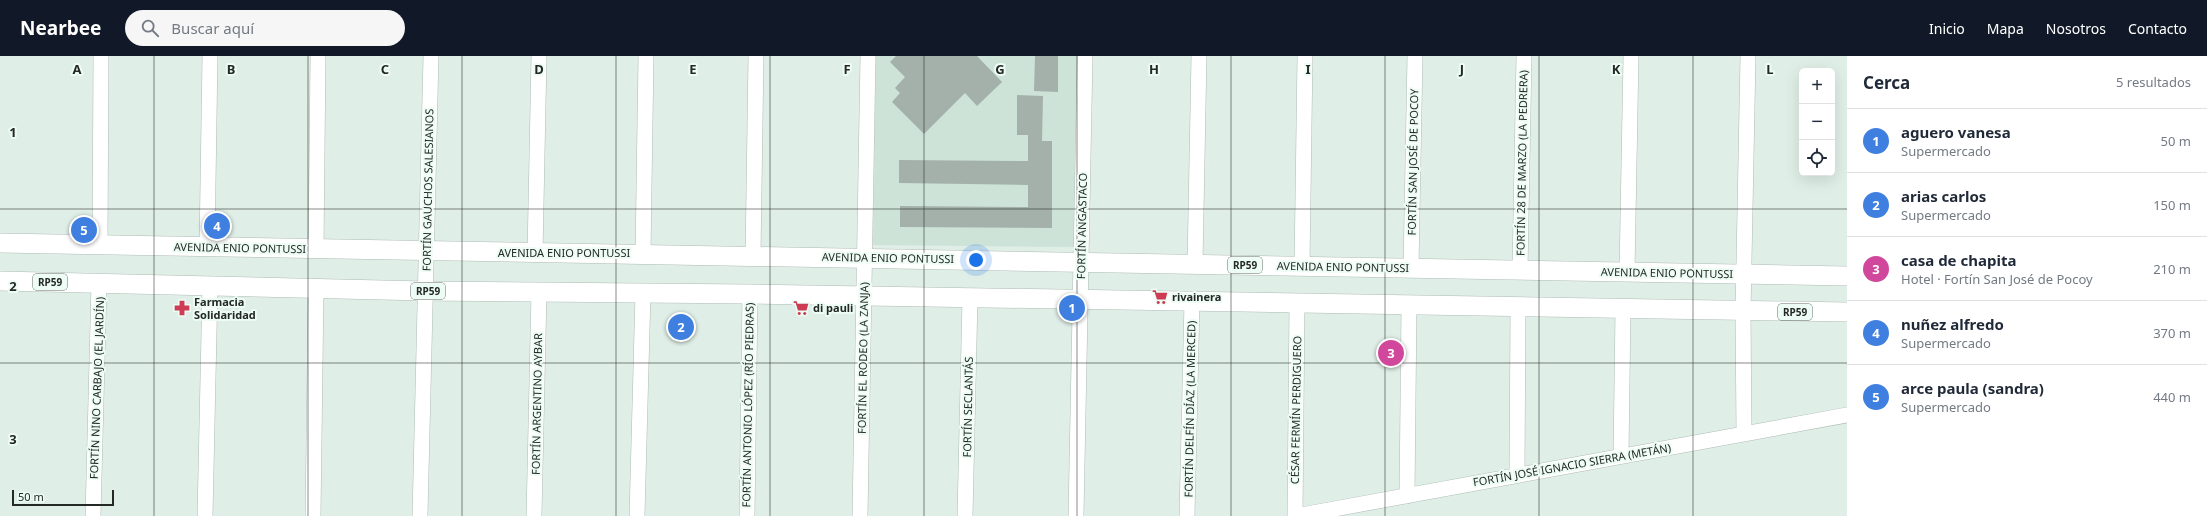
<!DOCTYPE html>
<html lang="es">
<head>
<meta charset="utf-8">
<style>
  :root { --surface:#fff; --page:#f6f6f7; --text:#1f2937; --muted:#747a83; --line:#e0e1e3; --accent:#111827 }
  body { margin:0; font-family:"Noto Sans",sans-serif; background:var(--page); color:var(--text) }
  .controls { position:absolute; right:12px; top:12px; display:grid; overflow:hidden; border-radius:6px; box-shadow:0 4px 16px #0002 }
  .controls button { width:36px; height:36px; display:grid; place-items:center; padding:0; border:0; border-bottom:1px solid var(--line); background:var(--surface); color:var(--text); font:20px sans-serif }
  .scale { position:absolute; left:12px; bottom:10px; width:102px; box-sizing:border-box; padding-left:4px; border:2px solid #242927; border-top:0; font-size:11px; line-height:14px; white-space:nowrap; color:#242927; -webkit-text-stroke:3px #edfcf4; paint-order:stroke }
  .you { position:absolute; left:976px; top:204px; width:14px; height:14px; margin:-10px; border:3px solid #fff; border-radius:50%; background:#1a73e8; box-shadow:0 0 0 6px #1a73e833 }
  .badge { display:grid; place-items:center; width:26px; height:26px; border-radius:50%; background:var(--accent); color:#fff; font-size:13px; font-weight:700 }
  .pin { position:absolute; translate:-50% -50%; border:2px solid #fff; box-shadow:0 1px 4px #0006 }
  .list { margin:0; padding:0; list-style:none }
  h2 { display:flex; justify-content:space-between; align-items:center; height:52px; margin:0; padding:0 16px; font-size:17px }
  h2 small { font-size:13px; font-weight:400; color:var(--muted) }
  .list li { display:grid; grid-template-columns:26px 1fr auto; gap:12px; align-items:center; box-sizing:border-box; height:64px; padding:0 16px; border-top:1px solid var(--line) }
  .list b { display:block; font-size:15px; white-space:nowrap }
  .list p { margin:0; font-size:13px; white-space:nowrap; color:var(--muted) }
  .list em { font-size:13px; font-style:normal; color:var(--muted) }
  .icon { flex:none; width:22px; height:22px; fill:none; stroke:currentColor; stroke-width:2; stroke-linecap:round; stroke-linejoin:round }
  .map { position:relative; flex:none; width:1847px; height:460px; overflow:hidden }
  header { display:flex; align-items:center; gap:24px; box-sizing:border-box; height:56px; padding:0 20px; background:var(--accent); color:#fff }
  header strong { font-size:19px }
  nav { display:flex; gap:22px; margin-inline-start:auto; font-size:14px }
  .search { width:280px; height:36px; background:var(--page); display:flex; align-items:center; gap:10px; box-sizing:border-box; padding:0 14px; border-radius:22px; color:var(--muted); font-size:15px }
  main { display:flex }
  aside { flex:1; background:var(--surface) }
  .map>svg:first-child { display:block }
  .built { fill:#cde3d8 }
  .building { fill:#a3b1aa }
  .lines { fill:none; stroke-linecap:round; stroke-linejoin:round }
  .minor-casing { stroke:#aebcb5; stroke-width:16 }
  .major-casing { stroke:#aebcb5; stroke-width:20 }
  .minor { stroke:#fff; stroke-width:15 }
  .major { stroke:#fff; stroke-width:19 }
  .grid { fill:none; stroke:#242927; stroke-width:1; stroke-opacity:0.55 }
  .labels { text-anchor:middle; stroke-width:4; stroke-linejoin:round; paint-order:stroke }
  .shield { fill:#edfcf4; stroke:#606864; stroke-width:1 }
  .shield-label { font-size:10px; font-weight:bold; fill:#242927 }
  .street-label { font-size:11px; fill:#242927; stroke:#edfcf4 }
  .poi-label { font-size:11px; font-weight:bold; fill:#242927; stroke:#edfcf4; text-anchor:start }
  .grid-label { font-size:13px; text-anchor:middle; font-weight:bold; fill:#242927; stroke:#edfcf4; stroke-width:4; stroke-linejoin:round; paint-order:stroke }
</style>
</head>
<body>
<header>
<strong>Nearbee</strong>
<div class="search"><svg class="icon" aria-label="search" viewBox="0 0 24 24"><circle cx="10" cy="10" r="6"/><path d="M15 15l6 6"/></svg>Buscar aquí</div>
<nav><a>Inicio</a><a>Mapa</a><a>Nosotros</a><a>Contacto</a></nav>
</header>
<main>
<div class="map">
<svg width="1847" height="460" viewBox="0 0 1847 460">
  <rect width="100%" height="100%" fill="#dfeee7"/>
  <path class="built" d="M876,0H1077L1075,191L873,189Z"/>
  <path class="building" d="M896,0H977L1002,26L977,50L965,37L924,78L892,46L900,37L895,32L905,21L890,6Z
    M1035,0H1058V36L1034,35Z
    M1017,39L1043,40L1042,85H1052V172L900,171V150L1028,151V129L899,127V104L1028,105V79H1017Z"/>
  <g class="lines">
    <defs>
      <path id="minor" d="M100,189L101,0
        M207,191L210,0
        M316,193L318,0
        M535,198L539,0
        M643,198L646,0
        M753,200L756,0
        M1195,208L1199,0
        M1302,210L1305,0
        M1411,212L1415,0
        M1520,214L1524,0
        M1627,216L1631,0
        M1744,378L1743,256L1748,0
        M1621,400L1623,253
        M1517,418L1518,252
        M1407,440L1409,249
        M93,460L99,228
        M205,460L210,230
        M313,460L316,233
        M420,460L431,0
        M534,460L539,236
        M637,460L643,237
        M747,460L750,238
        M860,460L868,0
        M965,460L970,242
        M1076,460L1085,0
        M1187,460L1192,246
        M1295,460L1297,247
        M1296,460L1847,359"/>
      <path id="major" d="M0,187L1847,220
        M0,225L425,235L750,238L1847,256"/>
    </defs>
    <use href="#minor" class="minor-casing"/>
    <use href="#major" class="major-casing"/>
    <use href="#minor" class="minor"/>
    <use href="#major" class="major"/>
  </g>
  <path class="grid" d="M154,0V460M308,0V460M462,0V460M616,0V460M770,0V460M924,0V460M1077,0V460M1231,0V460M1385,0V460M1539,0V460M1693,0V460M0,153H1847M0,307H1847"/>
  <defs>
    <symbol id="supermarket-bare" viewBox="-9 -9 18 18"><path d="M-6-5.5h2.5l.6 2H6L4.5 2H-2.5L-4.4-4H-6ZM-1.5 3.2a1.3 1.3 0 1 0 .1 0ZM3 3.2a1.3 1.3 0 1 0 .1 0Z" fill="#cd3c53" stroke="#edfcf4" stroke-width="2.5" paint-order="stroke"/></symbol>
    <symbol id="pharmacy-bare" viewBox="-9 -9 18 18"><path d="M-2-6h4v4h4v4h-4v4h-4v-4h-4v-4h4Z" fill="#cd3c53" stroke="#edfcf4" stroke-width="2.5" paint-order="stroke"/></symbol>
  </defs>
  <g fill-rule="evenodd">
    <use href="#supermarket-bare" x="1149" y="230" width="22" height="22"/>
    <use href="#pharmacy-bare" x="171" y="241" width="22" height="22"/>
    <use href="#supermarket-bare" x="790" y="241" width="22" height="22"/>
  </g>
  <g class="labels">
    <g class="shield">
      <rect x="1228" y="201" width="34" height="16" rx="3"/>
      <rect x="33" y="218" width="34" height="16" rx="3"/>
      <rect x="411" y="227" width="34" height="16" rx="3"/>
      <rect x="1778" y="248" width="34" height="16" rx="3"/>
    </g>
    <g class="shield-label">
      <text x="1245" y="213">RP59</text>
      <text x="50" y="230">RP59</text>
      <text x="428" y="239">RP59</text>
      <text x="1795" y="260">RP59</text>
    </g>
    <g class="street-label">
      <text transform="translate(1413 106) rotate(-89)" y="4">FORTÍN SAN JOSÉ DE POCOY</text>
      <text transform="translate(1522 107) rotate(-89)" y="4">FORTÍN 28 DE MARZO (LA PEDRERA)</text>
      <text transform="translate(428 134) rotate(-89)" y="4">FORTÍN GAUCHOS SALESIANOS</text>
      <text transform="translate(1082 170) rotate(-89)" y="4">FORTÍN ANGASTACO</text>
      <text transform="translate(240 192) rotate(1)" y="4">AVENIDA ENIO PONTUSSI</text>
      <text x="564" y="201">AVENIDA ENIO PONTUSSI</text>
      <text transform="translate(888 202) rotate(1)" y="4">AVENIDA ENIO PONTUSSI</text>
      <text transform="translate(1343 211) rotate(1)" y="4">AVENIDA ENIO PONTUSSI</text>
      <text transform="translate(1667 217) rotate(1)" y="4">AVENIDA ENIO PONTUSSI</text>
      <text transform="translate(863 302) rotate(-89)" y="4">FORTÍN EL RODEO (LA ZANJA)</text>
      <text transform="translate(97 332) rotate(-88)" y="4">FORTÍN NINO CARBAJO (EL JARDÍN)</text>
      <text transform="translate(537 348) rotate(-89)" y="4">FORTÍN ARGENTINO AYBAR</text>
      <text transform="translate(748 349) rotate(-89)" y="4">FORTÍN ANTONIO LÓPEZ (RÍO PIEDRAS)</text>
      <text transform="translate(968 351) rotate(-89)" y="4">FORTÍN SECLANTÁS</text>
      <text transform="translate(1190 353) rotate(-89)" y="4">FORTÍN DELFÍN DÍAZ (LA MERCED)</text>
      <text transform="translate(1296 354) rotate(-89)" y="4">CÉSAR FERMÍN PERDIGUERO</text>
      <text transform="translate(1572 409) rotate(-10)" y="4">FORTÍN JOSÉ IGNACIO SIERRA (METÁN)</text>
    </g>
    <g class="poi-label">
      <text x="1172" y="245">rivainera</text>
      <text x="194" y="250">Farmacia<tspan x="194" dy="13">Solidaridad</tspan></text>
      <text x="813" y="256">di pauli</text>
    </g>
  </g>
  <g class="grid-label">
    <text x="77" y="18">A</text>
    <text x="231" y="18">B</text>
    <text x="385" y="18">C</text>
    <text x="539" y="18">D</text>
    <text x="693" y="18">E</text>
    <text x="847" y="18">F</text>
    <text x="1000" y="18">G</text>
    <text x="1154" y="18">H</text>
    <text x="1308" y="18">I</text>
    <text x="1462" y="18">J</text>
    <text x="1616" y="18">K</text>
    <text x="1770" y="18">L</text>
    <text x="13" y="81">1</text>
    <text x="13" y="235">2</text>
    <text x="13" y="388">3</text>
  </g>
</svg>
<div class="controls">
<button>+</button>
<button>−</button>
<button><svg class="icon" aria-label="locate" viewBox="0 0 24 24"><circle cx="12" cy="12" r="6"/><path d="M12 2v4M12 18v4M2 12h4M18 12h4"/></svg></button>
</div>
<div class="scale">50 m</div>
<div class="you"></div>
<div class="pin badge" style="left:1072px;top:252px;background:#3f7fe0">1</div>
<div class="pin badge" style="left:681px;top:271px;background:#3f7fe0">2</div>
<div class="pin badge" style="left:1391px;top:297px;background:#d1479c">3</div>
<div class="pin badge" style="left:217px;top:170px;background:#3f7fe0">4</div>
<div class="pin badge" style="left:84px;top:174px;background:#3f7fe0">5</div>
</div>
<aside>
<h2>Cerca<small>5 resultados</small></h2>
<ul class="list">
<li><span class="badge" style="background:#3f7fe0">1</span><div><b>aguero vanesa</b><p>Supermercado</p></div><em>50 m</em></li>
<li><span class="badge" style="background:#3f7fe0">2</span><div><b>arias carlos</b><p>Supermercado</p></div><em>150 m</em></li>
<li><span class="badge" style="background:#d1479c">3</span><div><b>casa de chapita</b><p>Hotel · Fortín San José de Pocoy</p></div><em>210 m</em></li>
<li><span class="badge" style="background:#3f7fe0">4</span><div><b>nuñez alfredo</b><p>Supermercado</p></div><em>370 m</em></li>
<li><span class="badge" style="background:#3f7fe0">5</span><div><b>arce paula (sandra)</b><p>Supermercado</p></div><em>440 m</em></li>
</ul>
</aside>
</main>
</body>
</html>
